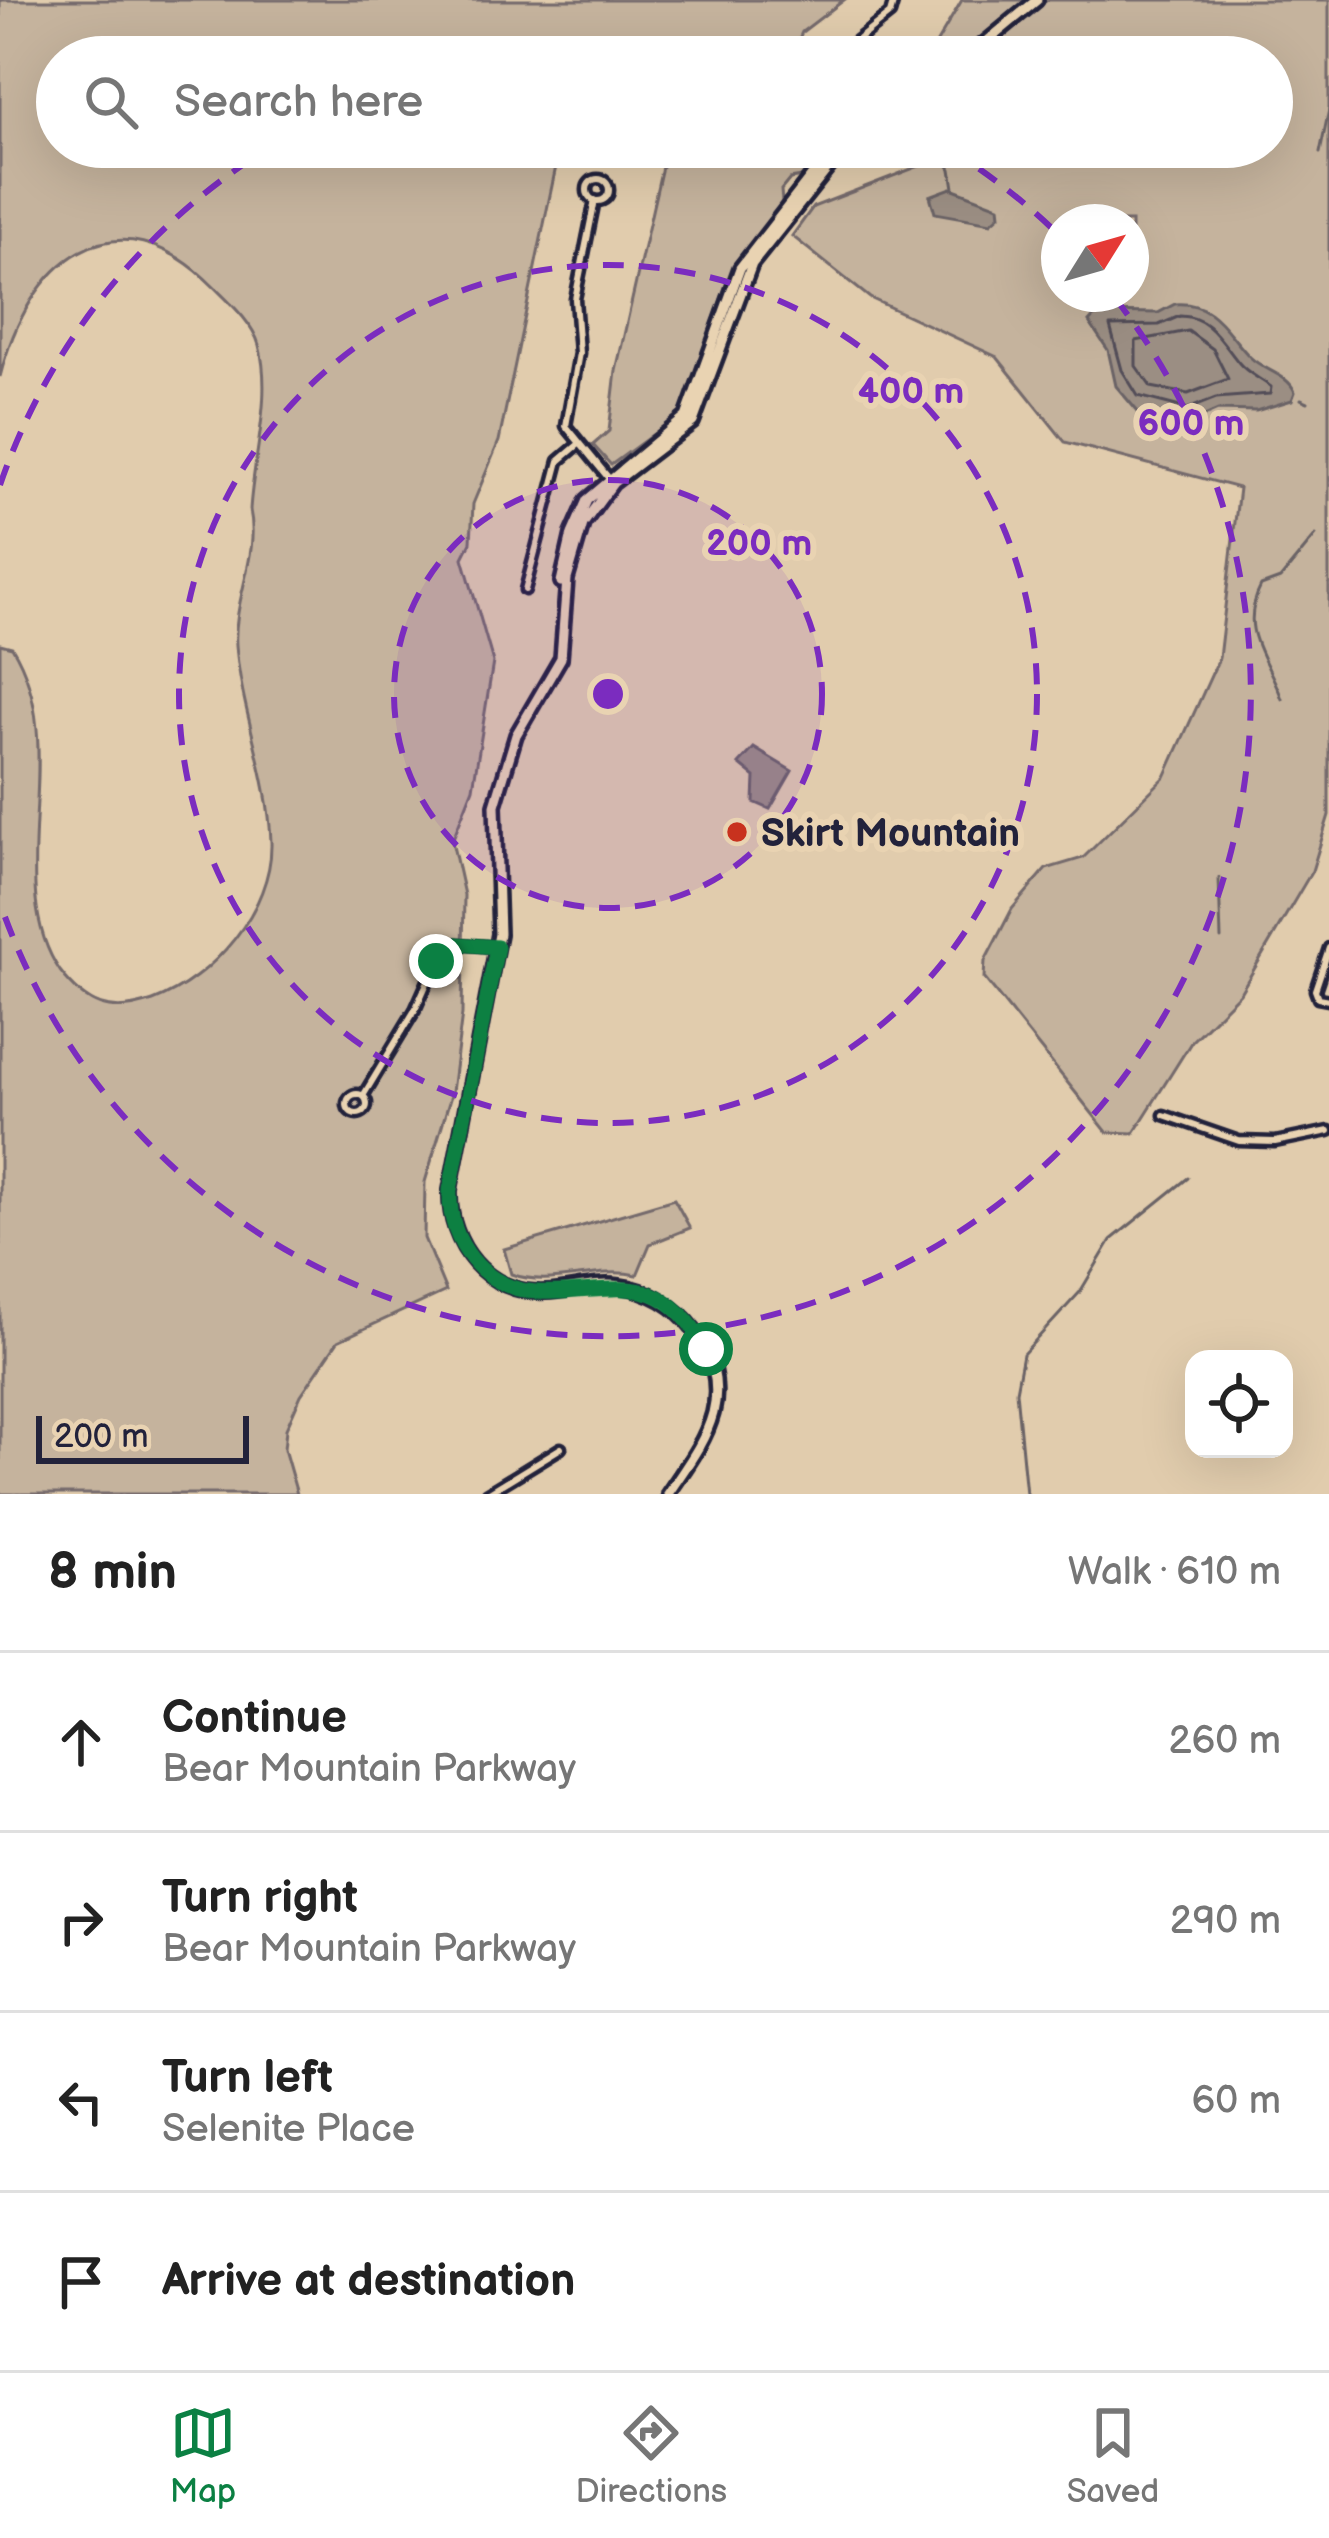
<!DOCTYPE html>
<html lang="en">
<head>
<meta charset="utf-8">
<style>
  :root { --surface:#fff; --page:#f6f6f6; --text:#222; --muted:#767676; --line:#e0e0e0; --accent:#0b8043 }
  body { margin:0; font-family:"Balsamiq Sans",sans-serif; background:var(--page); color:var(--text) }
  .controls { position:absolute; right:36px; bottom:36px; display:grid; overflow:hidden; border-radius:24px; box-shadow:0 12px 48px #0002 }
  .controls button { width:108px; height:108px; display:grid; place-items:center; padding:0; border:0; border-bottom:3px solid var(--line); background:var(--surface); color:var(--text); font:60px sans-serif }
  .compass { position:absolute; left:1041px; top:204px; width:108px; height:108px; border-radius:50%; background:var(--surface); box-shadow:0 12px 48px #0002; rotate:53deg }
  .scale { position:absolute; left:36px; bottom:30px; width:213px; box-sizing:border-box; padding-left:12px; border:6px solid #22223b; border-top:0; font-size:33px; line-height:42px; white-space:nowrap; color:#22223b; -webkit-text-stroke:9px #e9d3b2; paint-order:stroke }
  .stop { position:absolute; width:36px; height:36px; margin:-27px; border:9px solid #0b8043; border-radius:50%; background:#fff }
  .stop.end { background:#0b8043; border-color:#fff; box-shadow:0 3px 12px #0008 }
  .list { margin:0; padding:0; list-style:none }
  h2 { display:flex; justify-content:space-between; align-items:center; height:156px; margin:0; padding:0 48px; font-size:51px }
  h2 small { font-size:39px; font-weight:400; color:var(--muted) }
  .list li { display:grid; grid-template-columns:78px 1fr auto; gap:36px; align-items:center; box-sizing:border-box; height:180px; padding:0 48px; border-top:3px solid var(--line) }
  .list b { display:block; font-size:45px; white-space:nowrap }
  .list p { margin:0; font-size:39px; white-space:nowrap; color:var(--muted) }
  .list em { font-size:39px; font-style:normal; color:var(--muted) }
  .icon { flex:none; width:66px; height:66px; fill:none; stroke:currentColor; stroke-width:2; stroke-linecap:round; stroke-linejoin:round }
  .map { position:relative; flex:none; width:1329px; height:1494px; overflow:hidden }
  .search { position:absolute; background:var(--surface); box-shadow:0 12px 48px #0002; left:36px; right:36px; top:36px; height:132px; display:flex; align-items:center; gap:30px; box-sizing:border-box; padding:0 42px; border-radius:66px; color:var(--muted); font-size:45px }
  .sheet { height:876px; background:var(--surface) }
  nav { display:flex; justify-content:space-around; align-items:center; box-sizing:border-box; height:168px; border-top:3px solid var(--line); background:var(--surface); font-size:33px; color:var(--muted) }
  nav a { display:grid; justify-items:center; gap:6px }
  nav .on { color:var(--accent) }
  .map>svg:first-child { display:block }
  .green { fill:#c5b39d; stroke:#746a6c; stroke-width:3; fill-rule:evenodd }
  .water { fill:#9b8e83; stroke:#6b6366; stroke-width:3 }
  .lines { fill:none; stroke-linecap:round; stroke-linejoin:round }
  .shore { stroke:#524d58; stroke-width:3 }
  .stream { stroke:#6b6366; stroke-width:3 }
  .minor-casing { stroke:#22223b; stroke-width:15 }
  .tertiary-casing { stroke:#22223b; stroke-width:18 }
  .minor { stroke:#e9d3b2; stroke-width:6 }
  .tertiary { stroke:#e9d3b2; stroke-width:9 }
  .route { stroke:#0b8043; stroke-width:15 }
  .ring { fill:none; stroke:#7b2cbf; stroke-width:6; stroke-dasharray:21 15 }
  .poi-dot { fill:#c8321e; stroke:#e9d3b2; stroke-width:4.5 }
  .labels { text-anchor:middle; stroke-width:12; stroke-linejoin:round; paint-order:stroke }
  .poi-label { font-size:39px; font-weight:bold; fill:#22223b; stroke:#e9d3b2; text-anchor:start }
  .centre { fill:#7b2cbf; stroke:#e9d3b2; stroke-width:6 }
  .ring-label { font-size:36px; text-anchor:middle; font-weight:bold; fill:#7b2cbf; stroke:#e9d3b2; stroke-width:12; stroke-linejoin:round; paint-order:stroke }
</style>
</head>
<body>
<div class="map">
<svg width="1329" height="1494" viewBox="0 0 1329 1494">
  <rect width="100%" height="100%" fill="#e1ccad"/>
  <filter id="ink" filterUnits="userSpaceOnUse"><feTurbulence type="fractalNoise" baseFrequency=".00833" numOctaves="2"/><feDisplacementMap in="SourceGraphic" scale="24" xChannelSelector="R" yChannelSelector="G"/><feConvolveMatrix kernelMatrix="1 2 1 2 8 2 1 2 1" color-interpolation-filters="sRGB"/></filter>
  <g filter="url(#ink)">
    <path class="green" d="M0,0H844L802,32L791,57H57V147H560L499,441L473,504L471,542L463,558L493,662L473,788L452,841L464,895L462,1014L452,1092L425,1182L424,1238L446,1291L338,1341L301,1395L286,1429L284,1449L297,1494H0V644L12,647C73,746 0,883 60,971C87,1006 110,1016 153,1001C212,979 273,909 271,842C269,776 241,711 236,645C233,599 260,555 250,510C253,457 273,397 259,345C253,323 229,302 214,287C115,187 28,262 0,377Z
      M962,0H1329V815L1312,871L1240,993L1192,1041L1134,1133L1107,1132L984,978L985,961L1012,909L1046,869L1083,858L1165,777L1219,658L1239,488L1065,442L997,357L870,298L792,236L813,207L940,158L934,147H1272V57H916L936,44ZM1059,222H1131V294H1059Z
      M627,147H826L802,177L790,179L781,190L782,202L728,279L681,414L611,465L593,445L609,431L616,371L663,162L622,153Z
      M674,1199L690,1228L650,1244L637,1275C594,1266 552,1289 511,1274L504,1249Z"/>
    <path class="water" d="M951,188L999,206L1000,215L991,223L935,213L930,196Z
      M1175,304C1215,301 1227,334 1250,357C1264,371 1288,374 1295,392L1292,400L1256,411L1218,410L1193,421L1138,412L1116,386L1108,350L1089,322L1098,312L1158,313Z
      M754,748L792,771L770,809L754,802L755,777L739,764Z"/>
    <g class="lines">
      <path class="shore" d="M1180,316C1210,316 1222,343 1239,363C1247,373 1261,379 1271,387L1270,394L1216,398L1188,409L1138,396L1122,370L1110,326L1159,325Z
        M1188,331L1213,349L1228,379L1188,394L1151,387L1136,366V341Z"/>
      <path class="stream" d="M938,149L951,169L954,188
        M1320,153L1329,109
        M1301,399L1308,402
        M1282,699C1268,658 1237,632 1261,586L1280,579L1316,535
        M1219,878L1221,939
        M1026,1494L1016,1391L1023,1354L1080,1292L1111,1240L1188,1178"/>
      <defs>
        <path id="minor" d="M836,57L890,14L894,0
          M587 190a11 11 0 1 1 22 0a11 11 0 1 1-22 0Z
          M595,200L575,299L579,353L566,426L611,481
          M525,590L559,461L579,444
          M1329,948L1315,990L1318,998L1329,1000
          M347 1104a10 10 0 1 1 20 0a10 10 0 1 1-20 0Z
          M363,1096L415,1010L440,954L457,944L497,947
          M1164,1115L1239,1141L1275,1142L1329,1131
          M486,1494L561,1448"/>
        <path id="tertiary" d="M968,57L1037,0
          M561,582L572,534L587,500L686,417L740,268L834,147
          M668,1494C685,1468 705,1443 713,1413C728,1353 679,1293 620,1286C595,1282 570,1291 546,1292C487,1295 448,1245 450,1190L499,934L495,805L516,735L561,658L567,579L583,524L613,483L693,422L752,264L845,147"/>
      </defs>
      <use href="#minor" class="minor-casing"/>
      <use href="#tertiary" class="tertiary-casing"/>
      <use href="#minor" class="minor"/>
      <use href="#tertiary" class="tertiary"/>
    </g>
  </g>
  <g class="lines" filter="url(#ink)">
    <path class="route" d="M436,961L457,944L497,947L450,1190C448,1242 482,1288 536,1292C611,1296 659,1262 706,1349"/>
  </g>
  <circle cx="608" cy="694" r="214" fill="#7b2cbf" fill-opacity=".12"/>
  <g class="ring">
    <circle cx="608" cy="694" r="214"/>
    <circle cx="608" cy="694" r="429"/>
    <path d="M0 485A643 643 0 0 1 267 149M524 57A643 643 0 0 1 692 57M949 149A643 643 0 0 1 1059 235M1115 298A643 643 0 1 1 0 903"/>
  </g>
  <circle class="poi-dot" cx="737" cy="832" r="12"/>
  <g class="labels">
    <g class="poi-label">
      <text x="761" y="846">Skirt Mountain</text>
    </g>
  </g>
  <circle cx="608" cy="694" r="18" class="centre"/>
  <g class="ring-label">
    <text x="911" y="403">400 m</text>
    <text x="1191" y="435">600 m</text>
    <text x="759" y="555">200 m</text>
  </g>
</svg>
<div class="controls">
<button><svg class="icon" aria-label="locate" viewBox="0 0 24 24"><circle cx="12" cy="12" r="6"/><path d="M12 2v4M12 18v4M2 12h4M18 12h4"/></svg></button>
</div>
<svg class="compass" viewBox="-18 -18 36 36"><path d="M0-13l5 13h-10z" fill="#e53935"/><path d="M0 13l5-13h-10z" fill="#767676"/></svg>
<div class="scale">200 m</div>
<div class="stop" style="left:706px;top:1349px"></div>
<div class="stop end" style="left:436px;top:961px"></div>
<div class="search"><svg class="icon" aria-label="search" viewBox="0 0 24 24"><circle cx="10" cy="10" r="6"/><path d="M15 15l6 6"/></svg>Search here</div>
</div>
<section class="sheet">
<h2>8 min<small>Walk · 610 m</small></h2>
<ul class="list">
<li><svg class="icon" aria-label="ahead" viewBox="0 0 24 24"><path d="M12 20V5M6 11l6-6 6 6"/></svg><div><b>Continue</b><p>Bear Mountain Parkway</p></div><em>260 m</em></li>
<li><svg class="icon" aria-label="right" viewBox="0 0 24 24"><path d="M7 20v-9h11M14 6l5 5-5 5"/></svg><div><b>Turn right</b><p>Bear Mountain Parkway</p></div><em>290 m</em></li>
<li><svg class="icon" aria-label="left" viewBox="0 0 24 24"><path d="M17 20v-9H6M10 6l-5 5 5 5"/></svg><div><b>Turn left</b><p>Selenite Place</p></div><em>60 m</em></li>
<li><svg class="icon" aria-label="arrive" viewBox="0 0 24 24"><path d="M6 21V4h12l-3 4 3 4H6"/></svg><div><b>Arrive at destination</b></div></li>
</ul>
</section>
<nav>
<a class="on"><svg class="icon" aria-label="map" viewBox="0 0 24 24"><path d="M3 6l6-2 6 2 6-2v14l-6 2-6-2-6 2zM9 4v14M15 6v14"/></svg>Map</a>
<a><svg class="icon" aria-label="directions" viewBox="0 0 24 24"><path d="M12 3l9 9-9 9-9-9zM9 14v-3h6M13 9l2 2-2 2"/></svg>Directions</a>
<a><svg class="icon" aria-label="saved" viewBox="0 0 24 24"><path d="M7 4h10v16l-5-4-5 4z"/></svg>Saved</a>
</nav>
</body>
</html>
